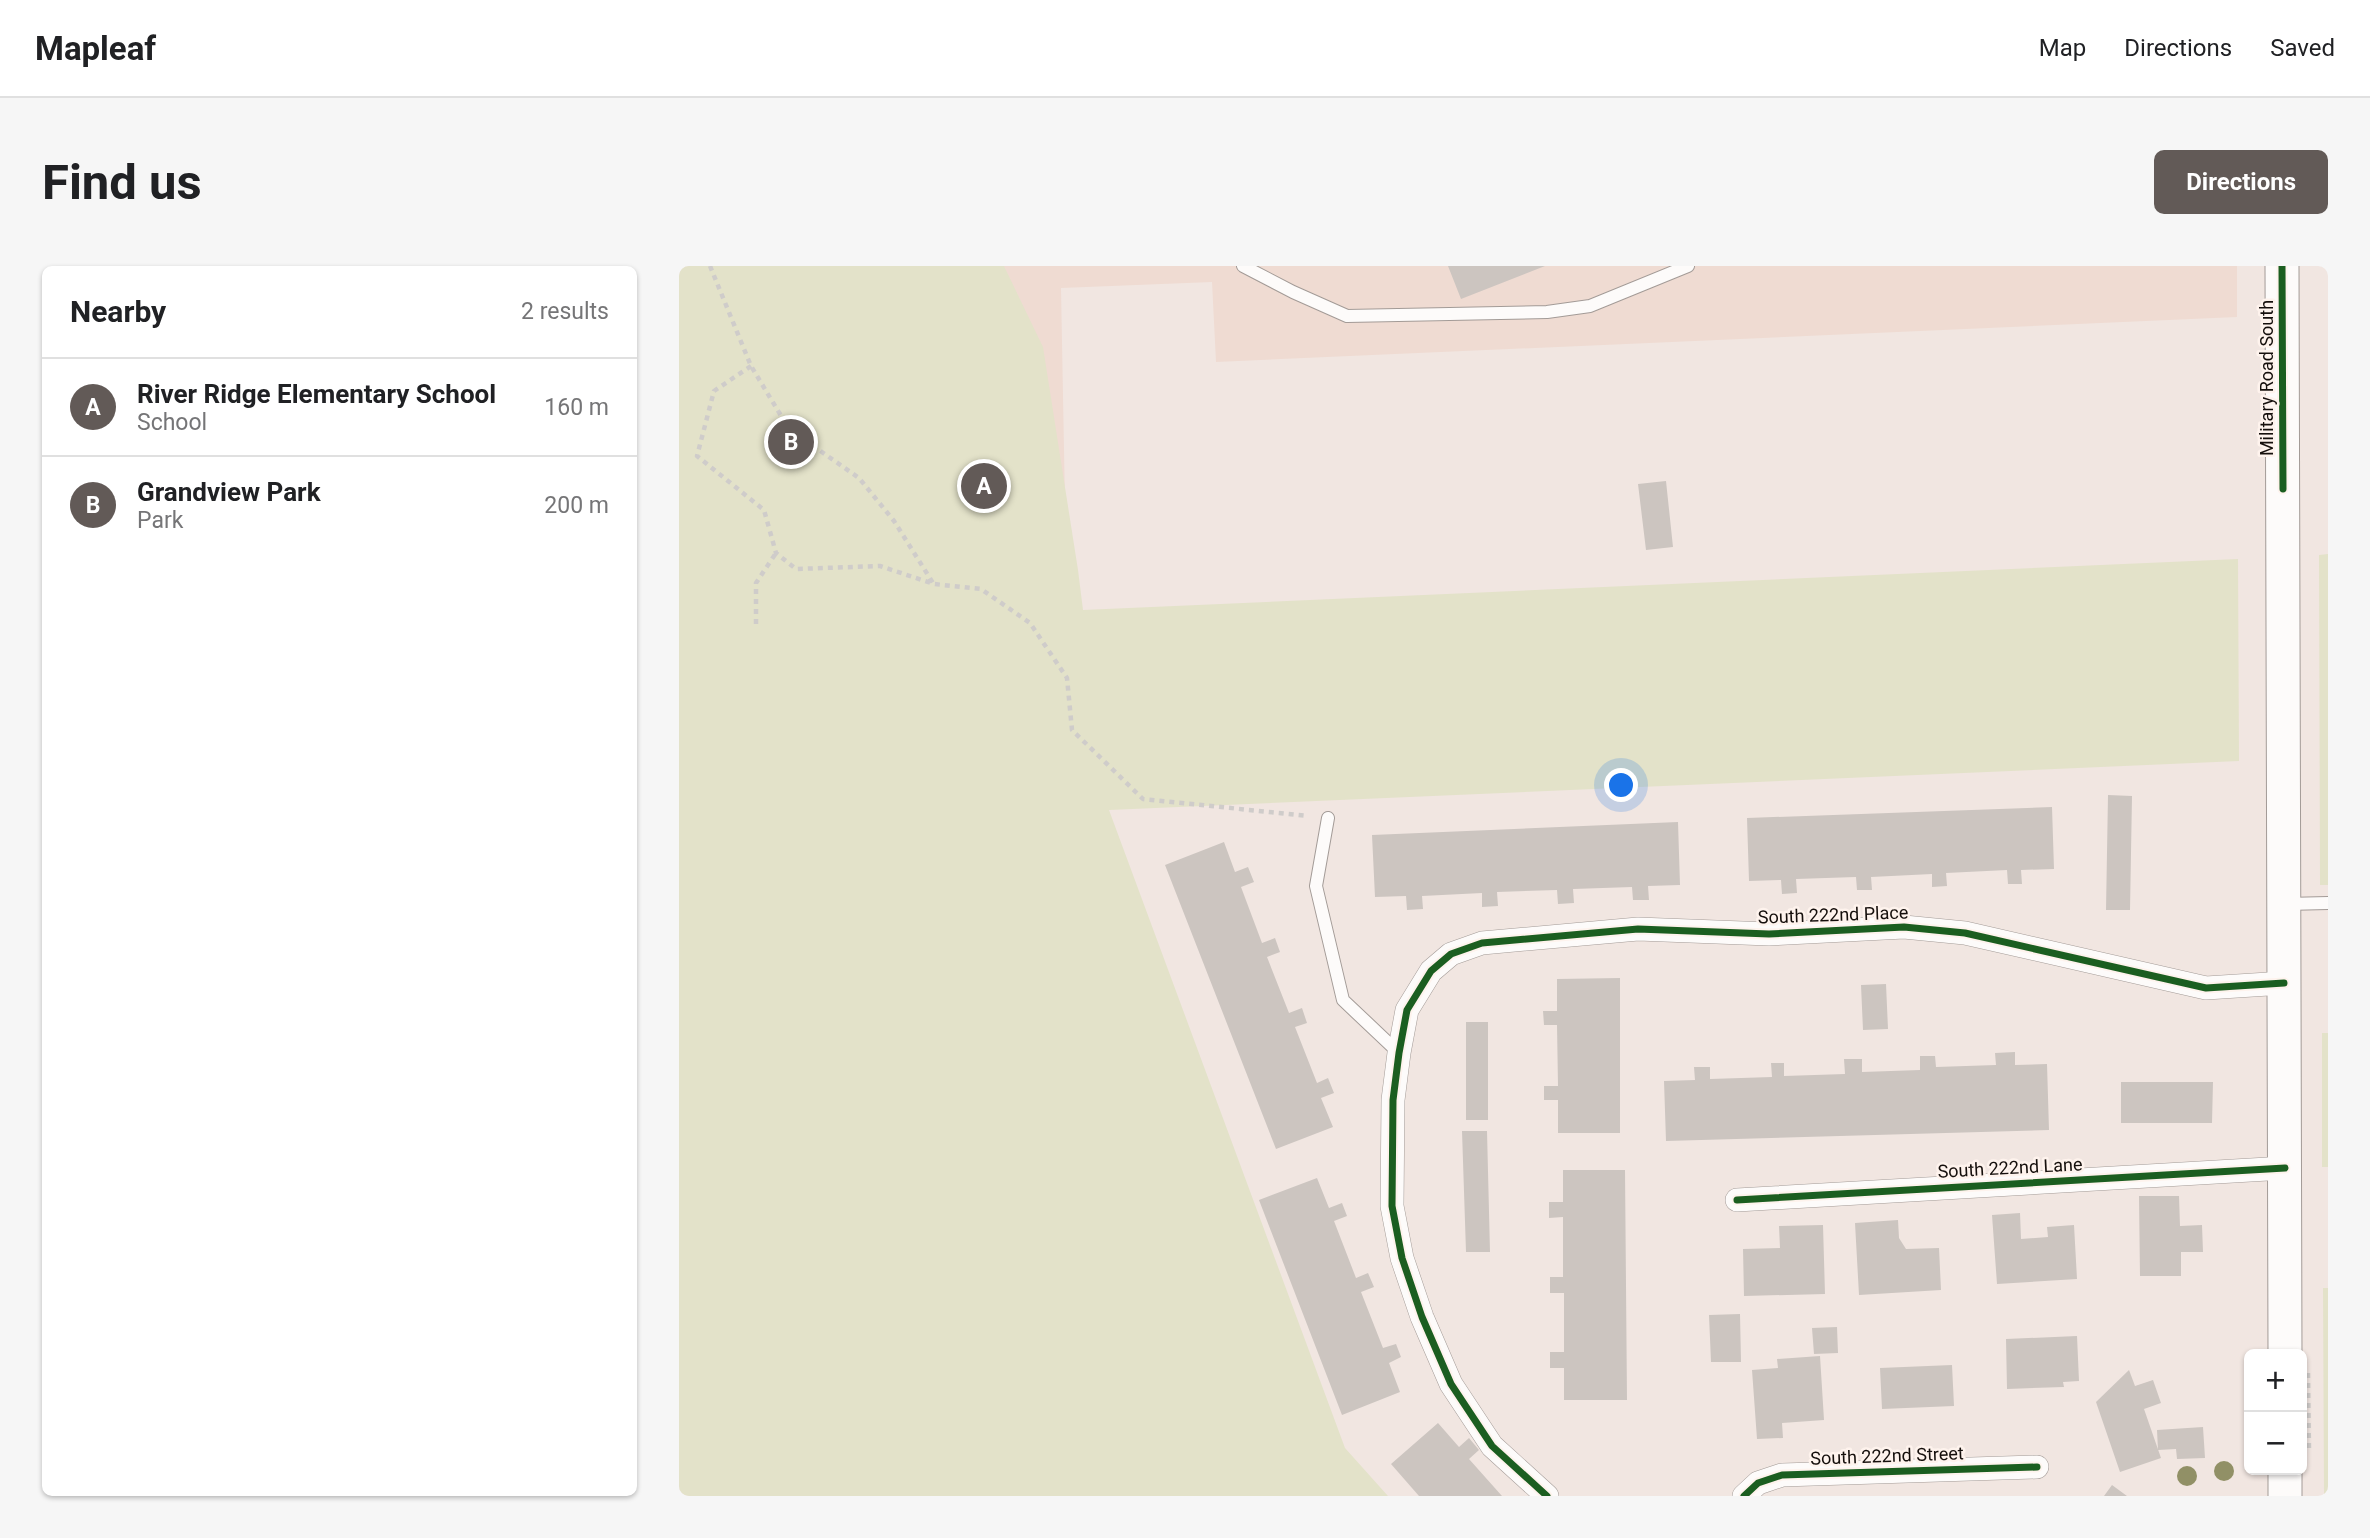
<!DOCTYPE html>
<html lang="en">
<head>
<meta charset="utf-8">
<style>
  :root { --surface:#fff; --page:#f6f6f6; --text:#202124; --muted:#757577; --line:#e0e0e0; --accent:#625a57 }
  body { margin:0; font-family:Roboto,sans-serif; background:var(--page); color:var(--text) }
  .controls { position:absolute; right:21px; bottom:21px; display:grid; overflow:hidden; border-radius:10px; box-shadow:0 2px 5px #0004 }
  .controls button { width:63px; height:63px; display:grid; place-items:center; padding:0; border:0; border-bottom:2px solid var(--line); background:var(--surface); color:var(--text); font:35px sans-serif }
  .you { position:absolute; left:943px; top:520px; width:24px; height:24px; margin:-18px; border:5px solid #fff; border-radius:50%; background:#1a73e8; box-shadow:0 0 0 10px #1a73e833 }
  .badge { display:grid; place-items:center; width:46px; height:46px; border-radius:50%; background:var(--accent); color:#fff; font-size:23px; font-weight:700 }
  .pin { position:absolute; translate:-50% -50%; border:4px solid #fff; box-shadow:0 2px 7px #0006 }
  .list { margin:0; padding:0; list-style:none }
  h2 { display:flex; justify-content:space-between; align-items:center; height:91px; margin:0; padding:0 28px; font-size:30px }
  h2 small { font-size:23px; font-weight:400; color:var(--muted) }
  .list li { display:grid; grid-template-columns:46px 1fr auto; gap:21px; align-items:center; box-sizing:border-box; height:98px; padding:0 28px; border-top:2px solid var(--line) }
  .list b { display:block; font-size:26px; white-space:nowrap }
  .list p { margin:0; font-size:23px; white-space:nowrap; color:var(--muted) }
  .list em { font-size:23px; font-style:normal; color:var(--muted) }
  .map { position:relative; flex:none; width:1649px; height:1230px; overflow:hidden; border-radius:10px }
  header { display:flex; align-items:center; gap:42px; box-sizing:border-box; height:98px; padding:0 35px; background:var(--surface); border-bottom:2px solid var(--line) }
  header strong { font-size:33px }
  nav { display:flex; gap:38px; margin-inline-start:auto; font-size:24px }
  .intro { display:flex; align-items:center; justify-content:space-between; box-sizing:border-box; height:168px; padding:0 42px }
  h1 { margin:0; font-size:49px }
  .button { padding:18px 32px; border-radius:10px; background:var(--accent); color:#fff; font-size:24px; font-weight:700 }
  main { display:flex; gap:42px; padding:0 42px }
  aside { flex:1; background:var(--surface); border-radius:10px; box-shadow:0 2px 5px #0004 }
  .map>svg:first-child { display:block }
  .built { fill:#efdbd2 }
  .green { fill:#e3e2c9 }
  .building { fill:#ccc5c0 }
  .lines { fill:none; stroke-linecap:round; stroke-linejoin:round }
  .service-casing { stroke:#a39b97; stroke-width:14 }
  .minor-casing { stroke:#a39b97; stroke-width:24 }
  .secondary-casing { stroke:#a39b97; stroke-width:35 }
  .path { stroke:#cfccca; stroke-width:4.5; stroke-dasharray:5 5; stroke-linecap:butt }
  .service { stroke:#fdfbfa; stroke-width:12 }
  .minor { stroke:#fdfbfa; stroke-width:23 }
  .secondary { stroke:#fdfbfa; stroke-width:33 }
  .cycleway-casing { stroke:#fef3ed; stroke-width:11 }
  .cycleway { stroke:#1b5e20; stroke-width:7 }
  .tree { fill:#919066 }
  .labels { text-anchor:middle; stroke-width:5; stroke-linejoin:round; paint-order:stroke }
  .street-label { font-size:18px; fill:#150f0c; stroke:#fef3ed }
</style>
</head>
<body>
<header>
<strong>Mapleaf</strong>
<nav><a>Map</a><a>Directions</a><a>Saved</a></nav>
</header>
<div class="intro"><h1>Find us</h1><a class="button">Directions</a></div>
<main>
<aside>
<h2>Nearby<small>2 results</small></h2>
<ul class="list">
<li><span class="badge">A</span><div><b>River Ridge Elementary School</b><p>School</p></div><em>160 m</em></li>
<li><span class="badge">B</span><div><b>Grandview Park</b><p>Park</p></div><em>200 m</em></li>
</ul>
</aside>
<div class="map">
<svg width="1649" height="1230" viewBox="0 0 1649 1230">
  <rect width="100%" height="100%" fill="#f1e6e1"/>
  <path class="built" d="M220,0H1558V51L537,96L533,16L382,22L388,344Z"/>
  <path class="green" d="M0,0H325L364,81L399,304L404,344L1559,293L1560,495L430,544L666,1182L709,1230H0Z
    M1649,288V619H1641L1640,289Z
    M1643,767H1649V901H1643Z
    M1644,1022H1649V1230H1645Z"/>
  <path class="building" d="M769,0H866L782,33Z
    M987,215L994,281L967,284L959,218Z
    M1429,529L1453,530L1451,644H1427Z
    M1373,541L1375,603L1342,604L1343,618H1329L1328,604L1267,607L1268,620L1253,621V608L1192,611L1193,624H1178L1177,611L1117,613L1118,627L1103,628L1102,614L1070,615L1068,552Z
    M999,556L1001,619L969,620L970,634H954L953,621L894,623L895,637L879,638L878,624L818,626L819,640L803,641V627L743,630L744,643L728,644L727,630L696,631L693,569Z
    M545,576L556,606L569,601L575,616L562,621L583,677L596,672L601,686L588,691L610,747L623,742L628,757L616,761L638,817L649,812L655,827L642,832L654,861L597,883L486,599Z
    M941,712V867H879V834H865V820H879L878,759H865L864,745H878V713Z
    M1207,718L1209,763L1184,764L1182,719Z
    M787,756H809V854H787Z
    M1336,786V799L1368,798L1370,864L987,875L985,815L1016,814L1015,801H1031V813L1093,811L1092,797H1105V810L1166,808L1165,793H1183V806L1241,804V790H1256L1257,801L1317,799L1316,787Z
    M1442,816H1534L1533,857H1442Z
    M783,865H808L811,986H787Z
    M884,904H946L948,1134H885V1102H871V1086H885V1027H871V1011H884V951L870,952V936H884Z
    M638,912L650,942L663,937L668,950L655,955L677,1012L689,1007L695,1021L682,1026L704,1082L717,1078L722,1091L710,1097L721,1126L663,1149L580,934Z
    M1460,930H1500L1501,960L1523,959L1524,986H1502V1010H1461Z
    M1341,947L1342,973L1369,971L1368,961L1395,959L1398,1013L1318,1018L1313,949Z
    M1219,954L1220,972L1227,983L1260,982L1262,1024L1180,1029L1176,957Z
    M1144,959L1146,1028L1065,1030L1064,983L1101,982L1100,960Z
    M1061,1048L1062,1096H1032L1030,1049Z
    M1158,1061L1159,1087L1135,1088L1133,1062Z
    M1398,1070L1400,1115L1384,1116L1385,1121L1328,1123L1327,1073Z
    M1141,1090L1145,1154L1103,1157L1104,1172L1078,1173L1073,1104L1099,1102L1098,1093Z
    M1273,1099L1275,1140L1203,1143L1201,1102Z
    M1450,1104L1456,1120L1474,1114L1482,1137L1465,1143L1482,1192L1441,1206L1417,1136Z
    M759,1157L780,1181L790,1172L800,1184L790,1193L823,1230H740L712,1198Z
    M1524,1161L1526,1192L1498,1193L1497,1183L1479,1184L1478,1164Z
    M1433,1219L1448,1230H1425Z"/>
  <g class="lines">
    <defs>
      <path id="service" d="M564,0L614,26L668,50L868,46L911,40L1009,0
        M649,552L637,620L664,734L720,787
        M1607,638L1649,637"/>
      <path id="minor" d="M1058,934L1606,902
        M868,1230L813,1180L772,1118L743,1051L723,992L713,940L714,834L720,787L728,744L752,705L772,688L803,677L959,663L1090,668L1225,661L1286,667L1527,722L1605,717
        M1065,1230L1079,1217L1103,1209L1358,1201"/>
      <path id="secondary" d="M1603,0L1606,1088
        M1606,1204V1230"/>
    </defs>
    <use href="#service" class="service-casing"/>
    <use href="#minor" class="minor-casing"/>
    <use href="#secondary" class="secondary-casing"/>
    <path class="path" d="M31,0L72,100L110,163L180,212L215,255L254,317
      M72,100L35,125L18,190L85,244L97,287L117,303L201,300L255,318L302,323L351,357L388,412L393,464L464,533L629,550
      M77,358V317L97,287
      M1629,1107L1630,1186"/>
    <use href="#service" class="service"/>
    <use href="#minor" class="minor"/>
    <use href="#secondary" class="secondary"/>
    <defs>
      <path id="cycleway" d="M1603,0L1604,223
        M1058,934L1606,902
        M868,1230L813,1180L772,1118L743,1051L723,992L713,940L714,834L720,787L728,744L752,705L772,688L803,677L959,663L1090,668L1225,661L1286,667L1527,722L1605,717
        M1065,1230L1079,1217L1103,1209L1358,1201"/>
    </defs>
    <use href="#cycleway" class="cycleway-casing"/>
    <use href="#cycleway" class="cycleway"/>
  </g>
  <g class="tree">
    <circle cx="1545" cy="1205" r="10"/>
    <circle cx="1508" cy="1210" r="10"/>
  </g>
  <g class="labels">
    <g class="street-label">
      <text transform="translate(1588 112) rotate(-90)" y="6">Military Road South</text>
      <text transform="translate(1154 649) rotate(-2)" y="6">South 222nd Place</text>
      <text transform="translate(1331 902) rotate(-3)" y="6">South 222nd Lane</text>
      <text transform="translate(1208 1190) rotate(-2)" y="6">South 222nd Street</text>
    </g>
  </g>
</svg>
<div class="controls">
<button>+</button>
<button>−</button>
</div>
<div class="you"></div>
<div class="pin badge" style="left:305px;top:220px">A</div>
<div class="pin badge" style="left:112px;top:176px">B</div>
</div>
</main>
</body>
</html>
